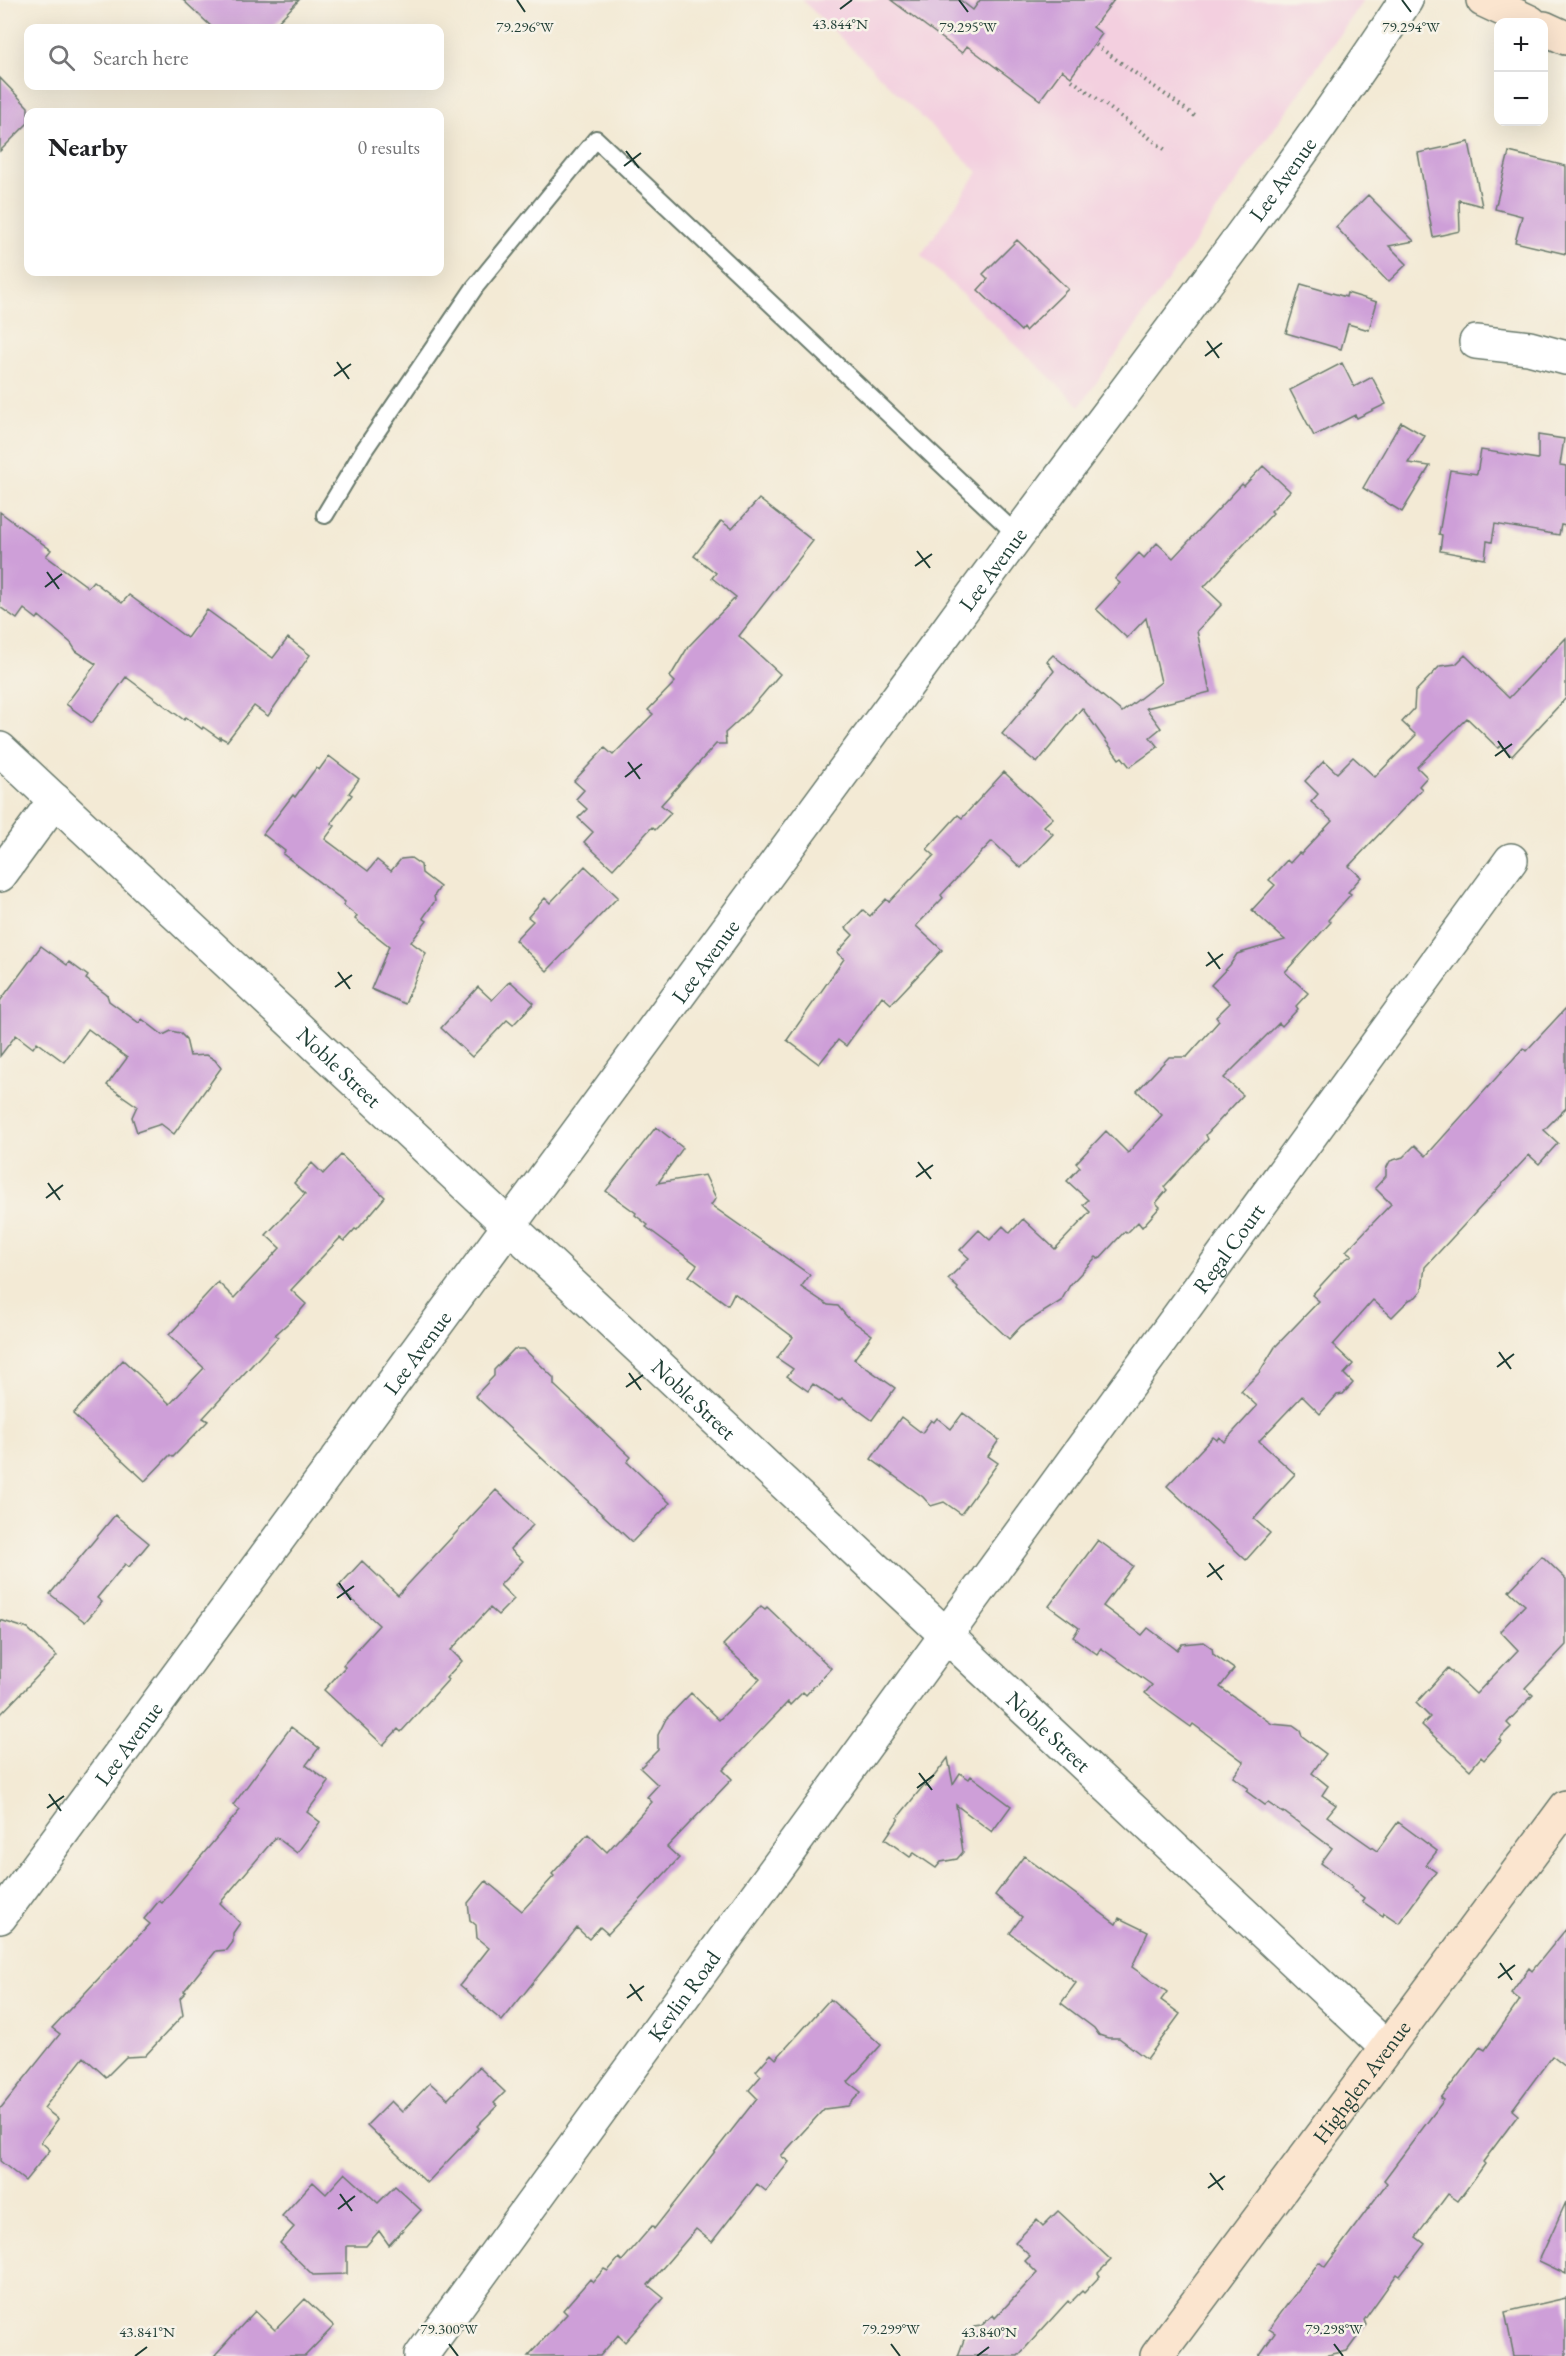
<!DOCTYPE html>
<html lang="en">
<head>
<meta charset="utf-8">
<style>
  :root { --surface:#fff; --page:#f2f2f2; --text:#202124; --muted:#757577; --line:#e0e0e0 }
  body { margin:0; font-family:"EB Garamond",serif; background:var(--page); color:var(--text) }
  .controls { position:absolute; right:18px; top:18px; display:grid; overflow:hidden; border-radius:12px; box-shadow:0 6px 24px #0002 }
  .controls button { width:54px; height:54px; display:grid; place-items:center; padding:0; border:0; border-bottom:2px solid var(--line); background:var(--surface); color:var(--text); font:30px sans-serif }
  .list { margin:0; padding:0; list-style:none }
  h2 { display:flex; justify-content:space-between; align-items:center; height:78px; margin:0; padding:0 24px; font-size:26px }
  h2 small { font-size:20px; font-weight:400; color:var(--muted) }
  .icon { flex:none; width:33px; height:33px; fill:none; stroke:currentColor; stroke-width:2; stroke-linecap:round; stroke-linejoin:round }
  .map { position:relative; flex:none; width:1566px; height:2356px; overflow:hidden }
  .search { position:absolute; background:var(--surface); box-shadow:0 6px 24px #0002; left:24px; top:24px; width:420px; height:66px; display:flex; align-items:center; gap:15px; box-sizing:border-box; padding:0 21px; border-radius:12px; color:var(--muted); font-size:22px }
  .panel { position:absolute; background:var(--surface); box-shadow:0 6px 24px #0002; left:24px; top:108px; width:420px; height:168px; border-radius:12px }
  .map>svg:first-child { display:block }
  .built { fill:#f3cfdf }
  .building { fill:#ce9fd8 }
  .lines { fill:none; stroke-linecap:round; stroke-linejoin:round }
  .lane-casing { stroke:#697a6c; stroke-width:20 }
  .street-casing { stroke:#697a6c; stroke-width:36 }
  .secondary-casing { stroke:#697a6c; stroke-width:36 }
  .path { stroke:#697a6c; stroke-width:4; stroke-dasharray:1.5 4.5; stroke-linecap:butt }
  .lane { stroke:#fff; stroke-width:16 }
  .street { stroke:#fff; stroke-width:33 }
  .secondary { stroke:#fbe5cf; stroke-width:33 }
  .ticks { fill:none; stroke:#1f3d34; stroke-width:2 }
  .labels { text-anchor:middle; stroke-width:5; stroke-linejoin:round; paint-order:stroke }
  .street-label { font-size:22px; fill:#1f3d34; stroke:#f7f3e8 }
  .ticks-label { font-size:15px; text-anchor:middle; fill:#1f3d34; stroke:#f7f3e8; stroke-width:5; stroke-linejoin:round; paint-order:stroke }
</style>
</head>
<body>
<div class="map">
<svg width="1566" height="2356" viewBox="0 0 1566 2356">
  <rect width="100%" height="100%" fill="#f7f3e8"/>
  <filter id="ink" filterUnits="userSpaceOnUse"><feTurbulence type="fractalNoise" baseFrequency=".0167" numOctaves="2"/><feDisplacementMap in="SourceGraphic" scale="12" xChannelSelector="R" yChannelSelector="G"/><feConvolveMatrix kernelMatrix="1 2 1 2 8 2 1 2 1" color-interpolation-filters="sRGB"/></filter>
  <filter id="wash" filterUnits="userSpaceOnUse"><feTurbulence type="fractalNoise" baseFrequency=".008" numOctaves="4" result="noise"/><feDisplacementMap in="SourceGraphic" scale="24" xChannelSelector="R" yChannelSelector="G"/><feGaussianBlur stdDeviation="1.35" result="paint"/><feColorMatrix in="noise" values="0 0 0 0 0 0 0 0 0 0 0 0 0 0 0 0 0 1.4 0 .05"/><feComposite in="paint" operator="in"/></filter>
  <g filter="url(#wash)">
    <rect width="100%" height="100%" fill="#f3ead5"/>
    <path class="built" d="M802,0H1364L1080,406L921,255L978,172Z"/>
    <g id="blocks">
      <path class="building" d="M183,0H299L272,28H213Z
        M891,0H960L973,10L980,0H1114L1093,27L1102,34L1071,77L1062,70L1040,100L967,46L962,53Z
        M0,78L28,107V123L0,151Z
        M1469,142L1482,206L1459,200L1460,231L1433,237L1418,153Z
        M1509,152L1566,166V254L1515,242L1522,216L1495,209Z
        M1368,195L1414,241L1389,246L1407,264L1388,282L1336,227Z
        M1017,240L1068,289L1025,331L1023,328L1021,331L978,290L988,279L983,274Z
        M1301,284L1346,297L1347,293L1377,302L1369,330L1348,324L1341,349L1286,333Z
        M1342,363L1354,387L1372,377L1386,404L1357,418L1355,415L1314,436L1290,390Z
        M1401,422L1425,436L1408,463L1430,466L1402,512L1363,488Z
        M1538,435L1564,439L1560,465L1566,466V526L1561,525L1559,535L1495,524L1492,542L1487,541L1485,559L1440,551L1442,535L1439,534L1450,470L1477,474L1481,450L1538,459Z
        M1263,466L1290,491L1271,511L1273,513L1204,587L1222,604L1197,631L1210,692L1146,708L1161,728L1150,737L1158,747L1130,767L1122,757L1119,759L1082,708L1037,763L1002,734L1054,671L1047,661L1053,655L1122,712L1161,682L1146,618L1127,638L1096,609L1120,583L1115,579L1139,553L1144,558L1157,543L1173,558L1242,484L1244,486Z
        M759,499L813,541L739,636L780,674L748,712L725,733L726,744H716L661,805L671,813L655,830L652,827L613,869L584,842L593,832L578,818L587,809L576,799L584,790L574,781L605,748L613,755L653,714L648,710L675,682L670,677L688,647L736,597L712,578L716,573L694,556L721,521L732,529Z
        M0,512L51,550L46,556L88,587L93,581L122,603L129,595L187,638L207,610L273,658L288,638L310,655L268,716L254,706L227,741L220,737V739L203,727L202,729L186,717L184,720L126,677L92,723L66,704L96,664L76,651L71,643L39,616L37,619L24,609L17,619L0,607Z
        M1566,638V698L1512,756L1501,746L1498,748L1467,718L1417,767L1427,777L1419,786L1422,789L1349,866L1361,877L1348,892L1351,894L1328,920L1331,922L1285,972L1308,993L1296,1006L1298,1009L1282,1026L1279,1023L1224,1078L1243,1095L1206,1135L1208,1139L1164,1187L1167,1190L1156,1203L1160,1207L1142,1227L1138,1222L1127,1233L1125,1231L1099,1259L1096,1257L1070,1285L1061,1301L1021,1326L1009,1339L957,1290L958,1288L948,1279L969,1258L960,1250L979,1230L990,1240L1003,1226L1010,1233L1023,1219L1055,1249L1090,1212L1083,1205L1088,1200L1067,1181L1080,1167L1076,1163L1106,1131L1128,1153L1162,1115L1137,1091L1169,1057H1187L1219,1021L1216,1017L1230,1003L1211,985L1230,965L1237,954L1285,940L1252,910L1275,885L1269,880L1287,860L1290,863L1299,853L1301,854L1332,821L1311,802L1318,794L1305,781L1324,761L1337,773L1353,757L1375,777L1416,735L1402,722L1414,709L1415,692L1440,666L1456,664L1465,655L1509,698Z
        M329,756L359,779L349,793L352,795L331,823L335,826L325,839L368,871L377,860L391,871L401,859L411,858L421,865L422,873L440,887L434,896L435,901L423,918L427,921L411,942L426,953L405,1004L371,989L389,946L355,919L357,916L343,905L345,902L283,854L285,851L263,834L293,795L295,797L316,768L319,770Z
        M1004,772L1053,818L1044,826L1053,834L1021,868L992,841L941,895L943,898L916,926L942,950L891,1004L882,996L846,1046L838,1040L819,1064L787,1040L844,959L837,953L853,935L846,928L863,910L870,916L886,899L889,902L934,855L927,849L958,815L962,818Z
        M585,866L618,897L547,971L515,940L533,921L528,917L545,898L550,903Z
        M41,946L67,965L69,962L88,976L86,979L107,995L109,1001L139,1023L142,1019L163,1035L171,1031L180,1033L186,1039L190,1056L207,1055L215,1060L221,1068L174,1134L161,1124L137,1132L132,1117L137,1106L107,1085L127,1058L88,1029L64,1062L37,1042L33,1048L16,1035L0,1056V1001Z
        M510,981L534,1003L513,1025L507,1020L472,1057L441,1028L478,987L492,1000Z
        M1566,1008V1108L1544,1130L1558,1143L1539,1164L1529,1155L1425,1267L1422,1290L1416,1297L1409,1300L1392,1317L1373,1300L1333,1345L1353,1364L1344,1374L1353,1383L1343,1394L1337,1395L1320,1414L1302,1396L1259,1441L1295,1474L1254,1519L1270,1533L1246,1560L1167,1486L1213,1437L1217,1440L1219,1437L1224,1442L1257,1406L1241,1391L1259,1373L1275,1347L1319,1301L1312,1295L1343,1261L1352,1255L1346,1251L1391,1204L1375,1188L1386,1176V1169L1390,1161L1403,1157L1415,1145L1426,1156L1523,1048L1526,1051Z
        M656,1127L683,1148L658,1183L705,1175L716,1198L711,1205L810,1275L801,1287L828,1305L838,1306L848,1318L872,1335L854,1359L895,1388L872,1420L842,1398L839,1401L813,1384L808,1391L787,1376L793,1369L777,1358L793,1337L734,1293L728,1305L689,1276L697,1265L646,1227L648,1225L635,1215L636,1213L606,1191Z
        M341,1155L385,1197L357,1230L355,1229L344,1241L340,1238L291,1290L306,1304L296,1316L275,1335L278,1337L203,1418L208,1421L173,1457L170,1455L145,1481L73,1414L123,1360L170,1404L204,1368L169,1335L218,1282L234,1298L280,1248L266,1235L305,1194L294,1183L312,1163L323,1174Z
        M514,1349H524L554,1378V1385L631,1457L627,1462L670,1503L632,1542L475,1396L494,1376V1370Z
        M963,1413L999,1440L988,1456L998,1463L961,1514L944,1502L931,1506L923,1497L871,1459L901,1417L922,1433L931,1420L934,1422L937,1418L951,1429Z
        M496,1490L533,1525L510,1549L523,1561L500,1585L514,1599L498,1615L490,1608L451,1650L462,1661L446,1678L448,1680L401,1732L398,1729L383,1745L324,1690L345,1667L343,1665L379,1625L338,1587L362,1561L398,1595Z
        M115,1515L149,1543L129,1567L125,1564L97,1598L102,1602L85,1622L50,1594Z
        M1098,1540L1133,1566L1103,1606L1142,1635L1148,1628L1177,1650L1182,1644L1204,1642L1212,1648L1213,1654L1234,1669L1220,1687L1272,1724L1293,1726L1300,1731L1302,1736L1326,1754L1312,1773L1328,1786L1322,1795L1336,1805L1327,1816L1377,1851L1398,1822L1437,1851L1426,1865L1436,1872L1399,1923L1384,1913L1383,1916L1362,1901L1364,1898L1351,1888L1352,1886L1321,1863L1332,1848L1284,1812L1283,1813L1268,1803L1265,1805L1246,1791L1248,1788L1233,1777L1244,1762L1193,1724L1191,1727L1159,1704L1145,1693L1152,1685L1101,1648L1097,1654L1073,1637L1079,1628L1049,1606Z
        M1542,1556L1566,1579V1645L1525,1688L1533,1695L1507,1723L1511,1727L1499,1739L1501,1741L1484,1760L1481,1757L1470,1770L1422,1725L1430,1717L1416,1703L1448,1668L1476,1694L1518,1650L1500,1631L1525,1605L1509,1591Z
        M761,1606L765,1609L767,1607L831,1668L806,1695L803,1692L790,1705L788,1702L723,1770L732,1779L667,1847L679,1858L645,1895L608,1934L600,1927L589,1939L577,1928L502,2021L460,1985L489,1948L477,1938L476,1925L470,1920L468,1903L486,1881L522,1911L554,1876L552,1874L588,1834L607,1852L652,1802L647,1797L658,1785L640,1768L658,1750V1735L666,1719L691,1693L719,1720L760,1679L723,1645Z
        M0,1620L28,1629L57,1656L0,1715Z
        M291,1727L319,1748L306,1765L329,1782L307,1812L320,1822L297,1853L276,1837L220,1903L240,1923L233,1933V1942L227,1950L216,1951L184,1991L186,1992L180,1998L183,2015L145,2056L126,2057L106,2077L84,2057L44,2108L58,2119L41,2142L50,2150L25,2181L0,2161V2109L60,2034L52,2028L150,1924L144,1919L159,1901L162,1903L240,1810L233,1805Z
        M948,1758L953,1784L960,1773L969,1779L971,1776L1011,1806L992,1832L956,1805L963,1852L957,1859L941,1862L936,1868L914,1853L910,1857L885,1839L898,1820V1817L924,1785L926,1787Z
        M1024,1856L1116,1924L1119,1918L1148,1932L1132,1967L1167,1992L1161,2000L1180,2014L1147,2059L1119,2038H1108L1099,2035L1094,2028L1061,2003L1076,1983L1010,1933L1022,1917L995,1895Z
        M1566,1929V2067L1552,2056L1512,2110L1518,2115L1483,2162L1485,2164L1458,2201L1448,2194L1416,2237L1425,2244L1400,2276L1397,2274L1364,2320L1366,2325L1347,2351L1323,2356H1259L1275,2333L1269,2329L1319,2262L1325,2267L1387,2183L1384,2180L1444,2100L1441,2098L1480,2047L1485,2050L1520,2000L1511,1993L1529,1968L1532,1971Z
        M830,1999L881,2045L848,2082L861,2092L848,2106L824,2109L781,2156L789,2162L766,2191L757,2184L712,2242L696,2229L648,2285L664,2298L625,2342L618,2335L600,2356H528L567,2314L563,2310L590,2279L593,2282L604,2269L608,2271L619,2258L622,2261L652,2226L654,2229L757,2098L749,2090L761,2076L756,2071L771,2054L776,2059Z
        M479,2067L505,2092L494,2103L497,2106L477,2126L479,2128L427,2183L367,2125L391,2101L402,2112L430,2083L448,2099Z
        M345,2173L378,2203L395,2186L421,2210L389,2245L379,2231L366,2246H347V2274L313,2275L280,2243L294,2227L282,2216L313,2182L326,2194Z
        M1566,2202V2274L1539,2261Z
        M1058,2211L1111,2260L1098,2273L1100,2276L1084,2293L1082,2291L1070,2303L1068,2301L1018,2356H958L965,2337L974,2327L981,2326L993,2315L995,2318L1037,2273L1025,2261L1030,2256L1015,2242L1037,2220L1043,2226Z
        M1566,2298V2356H1514L1505,2312Z
        M305,2299L334,2326L305,2356H214L255,2311L275,2330Z"/>
    </g>
  </g>
  <g filter="url(#ink)">
    <use href="#blocks" fill-opacity="0" stroke="#697a6c" stroke-width="1.5"/>
    <g class="lines">
      <defs>
        <path id="lane" d="M325,515L364,450L475,287L596,139L1017,535"/>
        <g id="street">
          <path d="M1476,342L1529,348L1566,358"/>
          <path id="s1" d="M0,749L1387,2048"/>
          <path d="M0,875L55,800"/>
          <path id="s2" d="M0,1917C317,1488 634,1059 949,628C1101,419 1264,216 1406,0"/>
          <path id="s3" d="M421,2356L1511,860"/>
        </g>
        <g id="secondary">
          <path d="M1483,0L1530,22"/>
          <path d="M1544,28L1566,38"/>
          <path id="s4" d="M1157,2356L1566,1807"/>
        </g>
      </defs>
      <use href="#lane" class="lane-casing"/>
      <use href="#street" class="street-casing"/>
      <use href="#secondary" class="secondary-casing"/>
      <path class="path" d="M1096,45L1195,116
        M1072,80L1167,151"/>
      <use href="#lane" class="lane"/>
      <use href="#street" class="street"/>
      <use href="#secondary" class="secondary"/>
    </g>
  </g>
  <path class="ticks" d="M517,0L525,12M959,0L968,12M1402,0L1411,12M840,9L852,0M626,151L639,168M624,166L641,153M1207,341L1219,358M1205,356L1222,343M337,362L349,379M334,376L351,364M917,551L930,568M915,566L932,554M47,572L59,589M45,587L62,574M1498,741L1510,758M1495,756L1512,744M628,762L640,779M625,777L642,764M1208,952L1220,969M1206,966L1223,954M338,972L350,989M335,987L352,975M918,1162L931,1179M916,1177L933,1165M48,1183L60,1200M46,1198L63,1185M1499,1352L1511,1369M1497,1367L1514,1354M629,1373L641,1390M626,1387L643,1375M1209,1563L1222,1580M1207,1577L1224,1565M339,1583L351,1600M337,1598L354,1586M919,1773L932,1790M917,1788L934,1775M49,1794L61,1811M47,1808L64,1796M1500,1963L1512,1980M1498,1978L1515,1965M630,1984L642,2001M627,1998L644,1986M1210,2173L1223,2190M1208,2188L1225,2176M340,2194L352,2211M338,2209L355,2196M449,2344L458,2356M891,2344L900,2356M1334,2344L1343,2356M135,2356L147,2347M977,2356L989,2347"/>
  <g class="labels">
    <g class="street-label">
      <text dy="8" stroke="none"><textPath href="#s2" startOffset="2160">Lee Avenue</textPath></text>
      <text dy="8" stroke="none"><textPath href="#s2" startOffset="1674">Lee Avenue</textPath></text>
      <text dy="8" stroke="none"><textPath href="#s2" startOffset="1188">Lee Avenue</textPath></text>
      <text dy="8" stroke="none"><textPath href="#s1" startOffset="465">Noble Street</textPath></text>
      <text dy="8" stroke="none"><textPath href="#s3" startOffset="1371">Regal Court</textPath></text>
      <text dy="8" stroke="none"><textPath href="#s2" startOffset="702">Lee Avenue</textPath></text>
      <text dy="8" stroke="none"><textPath href="#s1" startOffset="951">Noble Street</textPath></text>
      <text dy="8" stroke="none"><textPath href="#s1" startOffset="1437">Noble Street</textPath></text>
      <text dy="8" stroke="none"><textPath href="#s2" startOffset="216">Lee Avenue</textPath></text>
      <text dy="8" stroke="none"><textPath href="#s3" startOffset="446">Kevlin Road</textPath></text>
      <text dy="8" stroke="none"><textPath href="#s4" startOffset="342">Highglen Avenue</textPath></text>
    </g>
  </g>
  <g class="ticks-label">
    <text x="840" y="29">43.844°N</text>
    <text x="525" y="32">79.296°W</text>
    <text x="968" y="32">79.295°W</text>
    <text x="1411" y="32">79.294°W</text>
    <text x="449" y="2334">79.300°W</text>
    <text x="891" y="2334">79.299°W</text>
    <text x="1334" y="2334">79.298°W</text>
    <text x="147" y="2337">43.841°N</text>
    <text x="989" y="2337">43.840°N</text>
  </g>
</svg>
<div class="controls">
<button>+</button>
<button>−</button>
</div>
<div class="search"><svg class="icon" aria-label="search" viewBox="0 0 24 24"><circle cx="10" cy="10" r="6"/><path d="M15 15l6 6"/></svg>Search here</div>
<section class="panel">
<h2>Nearby<small>0 results</small></h2>
<ul class="list">
</ul>
</section>
</div>
</body>
</html>
